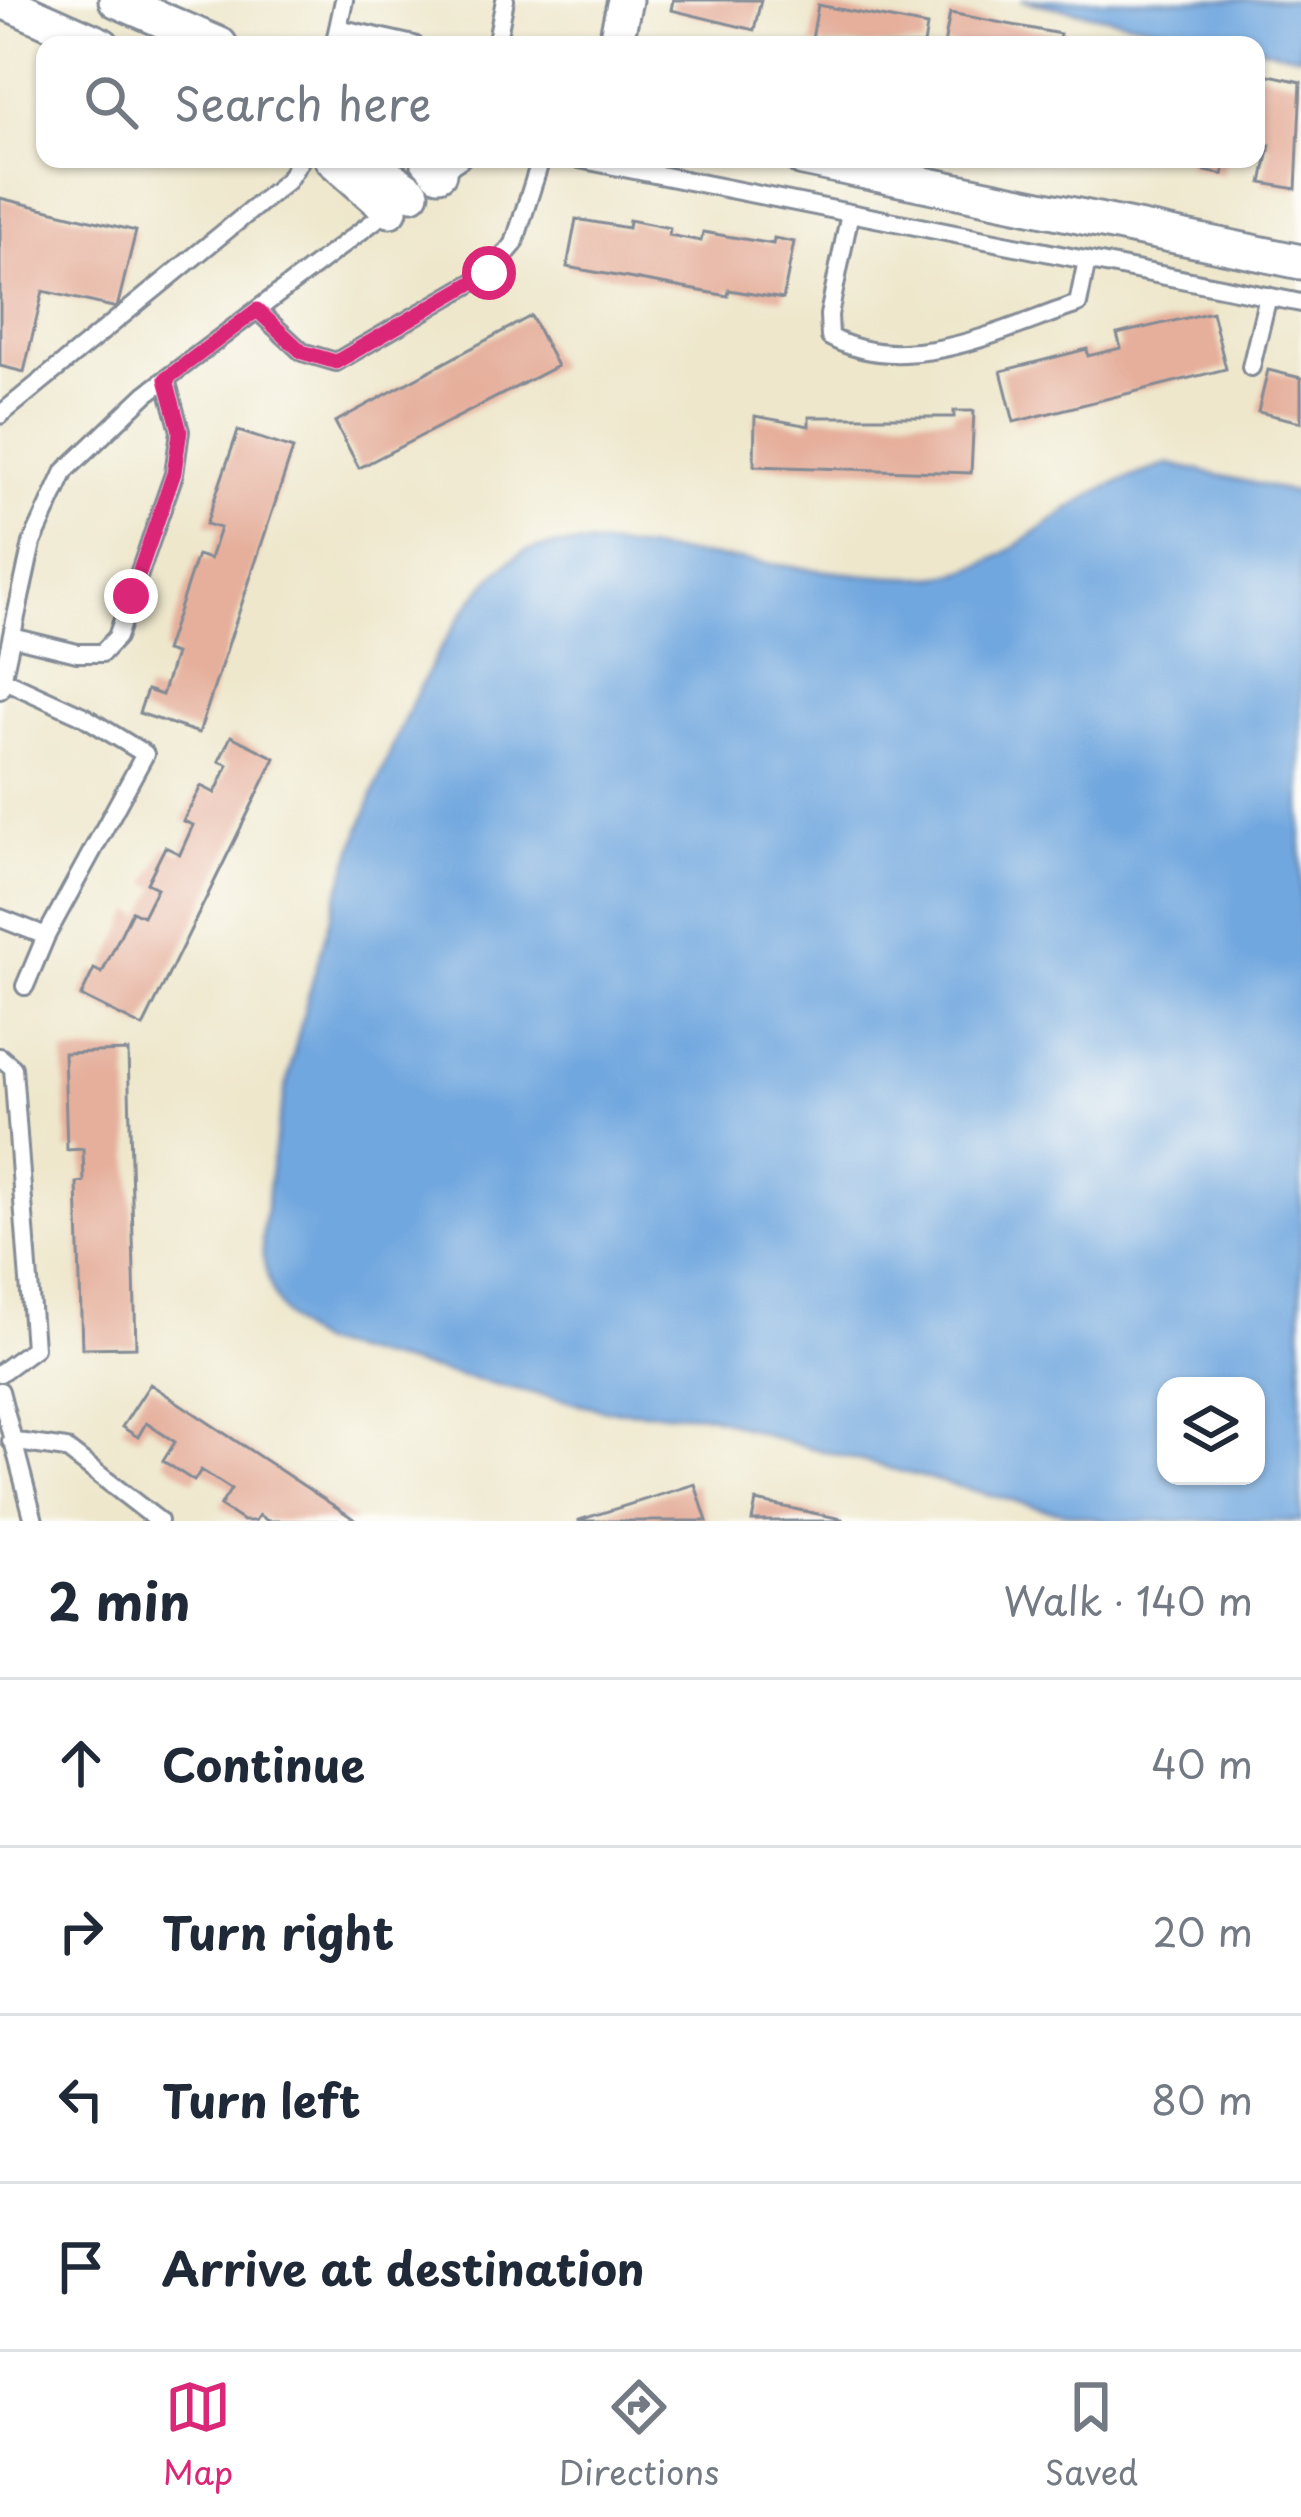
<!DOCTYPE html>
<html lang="en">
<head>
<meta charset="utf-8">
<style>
  :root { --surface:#fff; --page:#f6f6f7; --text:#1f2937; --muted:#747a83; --line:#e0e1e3; --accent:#db2777 }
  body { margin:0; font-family:"Playpen Sans",sans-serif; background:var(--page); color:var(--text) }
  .controls { position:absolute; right:36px; bottom:36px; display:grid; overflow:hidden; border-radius:24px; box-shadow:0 3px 9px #0004 }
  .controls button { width:108px; height:108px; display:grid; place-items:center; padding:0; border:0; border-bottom:3px solid var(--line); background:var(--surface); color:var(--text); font:60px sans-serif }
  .stop { position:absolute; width:36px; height:36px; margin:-27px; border:9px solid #db2777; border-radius:50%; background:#fff }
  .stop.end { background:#db2777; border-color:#fff; box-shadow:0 3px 12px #0008 }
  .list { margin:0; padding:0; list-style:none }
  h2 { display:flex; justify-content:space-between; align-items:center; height:156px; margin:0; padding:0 48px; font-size:51px }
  h2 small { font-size:39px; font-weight:400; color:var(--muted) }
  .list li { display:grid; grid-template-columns:78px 1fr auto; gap:36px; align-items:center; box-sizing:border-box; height:168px; padding:0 48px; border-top:3px solid var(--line) }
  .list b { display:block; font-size:45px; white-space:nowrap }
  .list em { font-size:39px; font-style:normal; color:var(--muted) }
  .icon { flex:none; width:66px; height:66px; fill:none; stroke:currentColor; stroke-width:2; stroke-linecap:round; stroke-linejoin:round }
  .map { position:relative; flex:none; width:1301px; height:1521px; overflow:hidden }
  .search { position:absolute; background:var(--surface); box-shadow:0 3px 9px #0004; left:36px; right:36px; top:36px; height:132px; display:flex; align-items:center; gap:30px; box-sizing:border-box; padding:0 42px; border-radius:24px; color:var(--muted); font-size:45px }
  .sheet { height:828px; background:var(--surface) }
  nav { display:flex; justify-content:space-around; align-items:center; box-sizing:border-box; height:168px; border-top:3px solid var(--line); background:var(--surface); font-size:33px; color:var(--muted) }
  nav a { display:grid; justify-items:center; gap:6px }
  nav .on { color:var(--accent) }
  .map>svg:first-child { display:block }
  .water { fill:#71a7df; stroke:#466b9e; stroke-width:3; fill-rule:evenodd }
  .building { fill:#e5af9b }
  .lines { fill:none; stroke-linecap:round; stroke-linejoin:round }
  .service-casing { stroke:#848b95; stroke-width:22 }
  .minor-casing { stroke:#848b95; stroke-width:39 }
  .service { stroke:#fff; stroke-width:16 }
  .minor { stroke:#fff; stroke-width:33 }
  .route { stroke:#db2777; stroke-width:15 }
</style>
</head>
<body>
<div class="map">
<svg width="1301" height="1521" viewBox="0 0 1301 1521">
  <rect width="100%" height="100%" fill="#fdfcf7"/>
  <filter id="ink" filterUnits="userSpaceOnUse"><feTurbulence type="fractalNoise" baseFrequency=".00833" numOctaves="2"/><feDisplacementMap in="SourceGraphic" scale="24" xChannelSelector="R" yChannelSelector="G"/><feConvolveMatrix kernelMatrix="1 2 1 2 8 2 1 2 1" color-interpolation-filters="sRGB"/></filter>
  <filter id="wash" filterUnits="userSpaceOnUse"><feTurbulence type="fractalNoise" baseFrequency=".004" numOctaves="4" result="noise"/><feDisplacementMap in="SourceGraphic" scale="48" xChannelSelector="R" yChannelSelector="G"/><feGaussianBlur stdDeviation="2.7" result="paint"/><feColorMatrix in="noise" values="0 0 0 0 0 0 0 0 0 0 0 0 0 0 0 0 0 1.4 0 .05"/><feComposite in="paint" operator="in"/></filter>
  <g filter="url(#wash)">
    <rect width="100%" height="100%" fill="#eee7cc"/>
    <path class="water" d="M1021,0H1301V56Z
      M1169,464L1301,494V1521H1111L1044,1509L774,1438L709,1415L606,1410L318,1343C283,1324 270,1295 263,1256C260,1236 266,1213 268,1193C282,1050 398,630 520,554C574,521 851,588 943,576C1001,568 1044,522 1093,494C1116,481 1143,473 1169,464ZM1166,1386H1256V1476H1166Z"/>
    <g id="blocks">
      <path class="building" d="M673,0H761L754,30L671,10Z
        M818,5L927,26L924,45H811Z
        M950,13L1060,34L1058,45H944Z
        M1256,72L1301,82L1296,189L1262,183L1270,145L1256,142Z
        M1190,159H1226L1223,175L1188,167Z
        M0,198L136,231L117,308L43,291L24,372L0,366Z
        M576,219L628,228L629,220L670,228L669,235L701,241L703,232L773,244L774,238L794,242L783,299L729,290L728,296L567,267Z
        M1212,312L1226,369L1014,422L1001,371L1087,349L1088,356L1121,348L1117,334Z
        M531,316L557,366L359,468L335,422Z
        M1268,370L1301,378V422L1258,412Z
        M954,411H974L971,473L754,466L755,416L809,426V417H954Z
        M238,431L293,449L199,733L139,713L147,690L162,695L175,654L165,651L197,555L210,559L220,528L206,524Z
        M231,736L275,758L143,1027L81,996L94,969L102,973L132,911L143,916L157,888L147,883L165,847L180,854L193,825L183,821L201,786L215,793L228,765L219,761Z
        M128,1051L136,1347L82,1348L77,1183L84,1182L83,1149L67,1150L64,1053Z
        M150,1384L357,1521H268L259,1515L255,1521H243L220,1506L231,1489L201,1470L194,1481L163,1461L175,1442L146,1423L138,1437L122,1427Z
        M695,1484L707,1521H579V1520Z
        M756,1501L842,1519V1521H752Z"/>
    </g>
  </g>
  <g filter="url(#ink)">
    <use href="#blocks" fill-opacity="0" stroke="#848b95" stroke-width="3"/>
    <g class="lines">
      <defs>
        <path id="service" d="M338,28L344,0
          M334,45L338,28L414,45
          M496,45L505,0
          M579,159L1301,303
          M435,176L461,159
          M850,213L829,315L830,337C907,379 1002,329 1078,304L1087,260
          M257,310L302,352L336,362L489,273L514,244L541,159
          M1251,367L1268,296
          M0,415L287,181L301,159
          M12,637L77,653H102L117,637L174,474L180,431L166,379
          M0,690L32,543L65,471L146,394L390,209
          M0,918L46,936L145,754L83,716L2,679
          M25,986L46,936
          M0,1057L13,1068L34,1348L0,1373
          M0,1391L34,1521
          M11,1441L66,1449L159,1521"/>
        <path id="minor" d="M0,0L102,45
          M116,0L220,45
          M615,45L625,0
          M332,159L390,210
          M364,159L412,193
          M427,159L439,173
          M803,159L1301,262"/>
      </defs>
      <use href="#service" class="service-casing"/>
      <use href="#minor" class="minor-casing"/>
      <use href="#service" class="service"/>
      <use href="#minor" class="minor"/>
    </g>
  </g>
  <g class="lines" filter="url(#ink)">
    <path class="route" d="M131,596L174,473L180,431L166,379L257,310L302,352L336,362L489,273"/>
  </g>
</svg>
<div class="controls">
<button><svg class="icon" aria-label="layers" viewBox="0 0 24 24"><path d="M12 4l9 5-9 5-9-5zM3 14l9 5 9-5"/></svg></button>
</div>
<div class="stop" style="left:489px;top:273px"></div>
<div class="stop end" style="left:131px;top:596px"></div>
<div class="search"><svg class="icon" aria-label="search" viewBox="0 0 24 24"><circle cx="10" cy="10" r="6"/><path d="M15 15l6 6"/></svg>Search here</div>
</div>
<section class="sheet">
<h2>2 min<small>Walk · 140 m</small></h2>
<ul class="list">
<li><svg class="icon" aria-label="ahead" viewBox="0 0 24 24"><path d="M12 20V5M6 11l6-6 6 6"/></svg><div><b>Continue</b></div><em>40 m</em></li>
<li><svg class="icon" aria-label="right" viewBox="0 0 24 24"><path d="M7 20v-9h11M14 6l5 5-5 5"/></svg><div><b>Turn right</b></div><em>20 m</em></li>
<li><svg class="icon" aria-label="left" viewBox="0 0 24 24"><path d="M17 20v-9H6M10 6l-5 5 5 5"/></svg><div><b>Turn left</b></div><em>80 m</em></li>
<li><svg class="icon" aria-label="arrive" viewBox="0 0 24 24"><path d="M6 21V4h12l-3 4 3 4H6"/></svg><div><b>Arrive at destination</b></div></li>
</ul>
</section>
<nav>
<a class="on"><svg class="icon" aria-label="map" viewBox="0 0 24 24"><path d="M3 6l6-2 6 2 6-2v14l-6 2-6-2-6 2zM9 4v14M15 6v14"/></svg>Map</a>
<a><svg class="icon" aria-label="directions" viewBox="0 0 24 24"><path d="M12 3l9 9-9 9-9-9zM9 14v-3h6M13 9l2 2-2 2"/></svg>Directions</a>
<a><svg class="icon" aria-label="saved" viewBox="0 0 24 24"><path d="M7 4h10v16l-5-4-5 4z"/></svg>Saved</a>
</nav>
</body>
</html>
